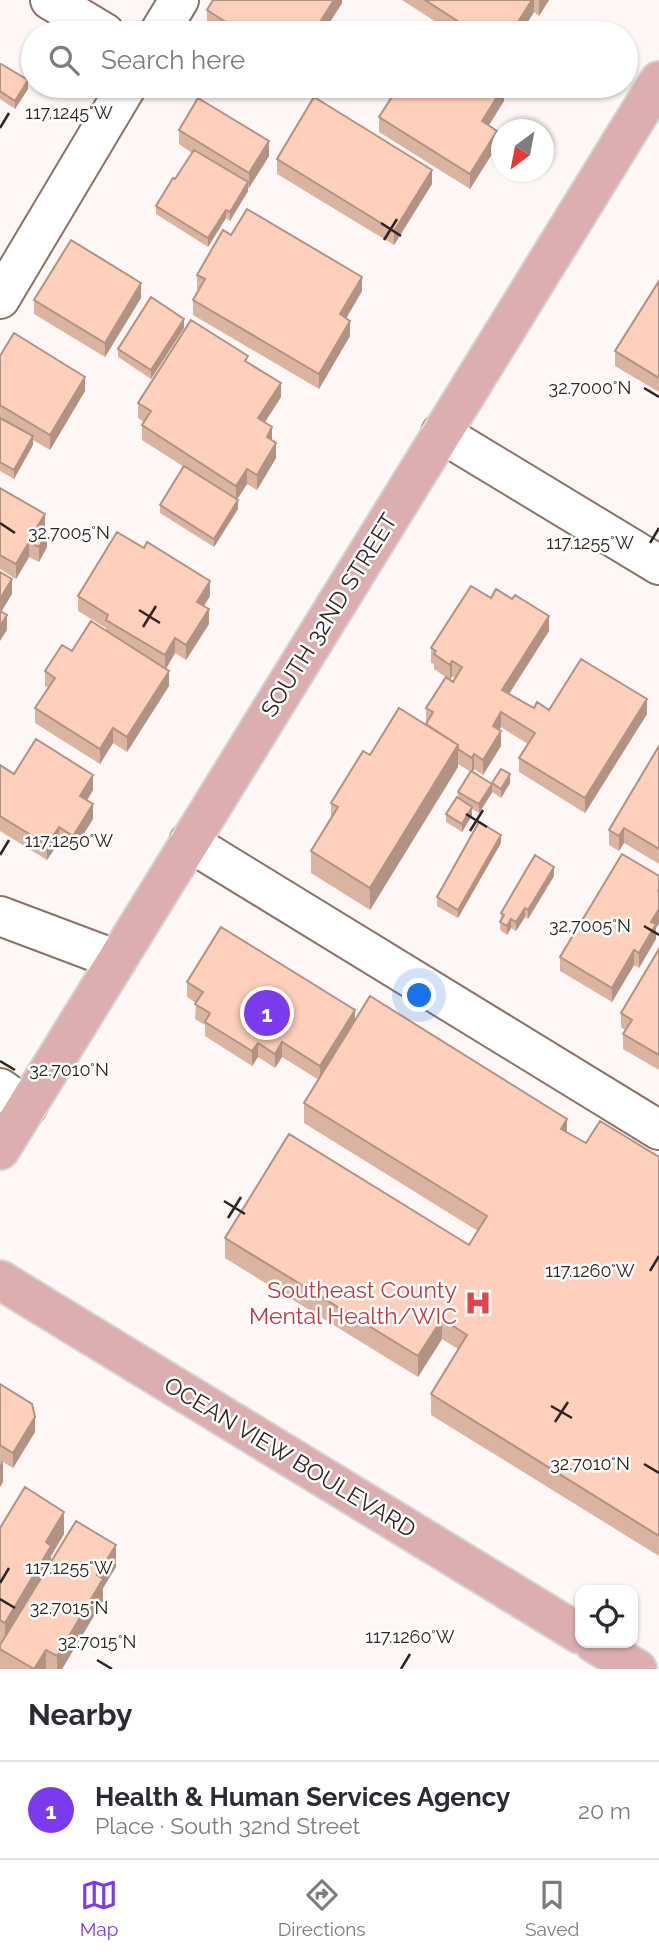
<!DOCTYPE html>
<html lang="en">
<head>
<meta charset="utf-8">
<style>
  :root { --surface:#fff; --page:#f7f7f7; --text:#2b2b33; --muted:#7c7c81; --line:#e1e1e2; --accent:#7c3aed }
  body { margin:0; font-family:Raleway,sans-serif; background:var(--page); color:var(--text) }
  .controls { position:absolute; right:21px; bottom:21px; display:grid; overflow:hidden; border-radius:14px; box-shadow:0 2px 5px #0004 }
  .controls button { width:63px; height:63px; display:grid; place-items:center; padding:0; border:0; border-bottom:2px solid var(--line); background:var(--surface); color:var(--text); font:35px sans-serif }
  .compass { position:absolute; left:491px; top:119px; width:63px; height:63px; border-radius:50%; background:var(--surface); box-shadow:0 2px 5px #0004; rotate:212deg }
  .you { position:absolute; left:420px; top:996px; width:24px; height:24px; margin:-18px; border:5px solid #fff; border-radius:50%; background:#1a73e8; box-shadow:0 0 0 10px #1a73e833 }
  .badge { display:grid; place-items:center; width:46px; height:46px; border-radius:50%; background:var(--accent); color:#fff; font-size:23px; font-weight:700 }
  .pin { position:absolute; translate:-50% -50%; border:4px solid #fff; box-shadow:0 2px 7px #0006 }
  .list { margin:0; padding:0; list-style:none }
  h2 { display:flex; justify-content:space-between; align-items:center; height:91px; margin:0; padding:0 28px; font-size:30px }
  h2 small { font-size:23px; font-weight:400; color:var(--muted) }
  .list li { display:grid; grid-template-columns:46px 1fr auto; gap:21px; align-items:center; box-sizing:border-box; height:98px; padding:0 28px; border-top:2px solid var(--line) }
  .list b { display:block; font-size:26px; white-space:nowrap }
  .list p { margin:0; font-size:23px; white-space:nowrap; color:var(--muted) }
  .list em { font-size:23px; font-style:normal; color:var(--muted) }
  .icon { flex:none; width:38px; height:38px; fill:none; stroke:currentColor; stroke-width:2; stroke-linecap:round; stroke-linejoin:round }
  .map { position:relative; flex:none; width:659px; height:1669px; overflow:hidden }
  .search { position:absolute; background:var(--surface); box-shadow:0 2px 5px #0004; left:21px; right:21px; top:21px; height:77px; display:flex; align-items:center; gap:18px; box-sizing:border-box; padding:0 24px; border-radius:38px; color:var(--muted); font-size:26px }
  .sheet { height:189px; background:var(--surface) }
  nav { display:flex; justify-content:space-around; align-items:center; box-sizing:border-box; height:98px; border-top:2px solid var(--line); background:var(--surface); font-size:19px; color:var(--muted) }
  nav a { display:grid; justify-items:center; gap:4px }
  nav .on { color:var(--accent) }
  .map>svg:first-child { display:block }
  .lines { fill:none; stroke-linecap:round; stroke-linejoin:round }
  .minor-casing { stroke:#8d7265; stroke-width:42 }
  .major-casing { stroke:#d5d3d2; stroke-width:42 }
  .minor { stroke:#fff; stroke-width:38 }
  .major { stroke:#dcaeaf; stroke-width:38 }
  .wall { fill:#dab3a1 }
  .shaded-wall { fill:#b29283 }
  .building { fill:#fed0bb; stroke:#b29283; stroke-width:2 }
  .ticks { fill:none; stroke:#2f241f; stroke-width:2.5 }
  .labels { text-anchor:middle; stroke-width:5; stroke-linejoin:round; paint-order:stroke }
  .street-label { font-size:23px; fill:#2f241f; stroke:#fff }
  .health-label { font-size:23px; fill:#be3a42; stroke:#fff; text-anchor:end }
  .ticks-label { font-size:18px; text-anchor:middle; fill:#2f241f; stroke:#fff; stroke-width:5; stroke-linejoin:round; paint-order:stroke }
</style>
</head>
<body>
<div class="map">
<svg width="659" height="1669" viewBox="0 0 659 1669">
  <rect width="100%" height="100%" fill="#fef7f5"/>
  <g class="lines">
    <defs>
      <path id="minor" d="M50,0L105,33
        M159,33L179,0
        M0,299L127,86
        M441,433L659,565
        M189,842L659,1130
        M0,916L117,960
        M0,1088L27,1107"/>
      <path id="major" d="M0,1150L659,81
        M0,1280L580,1634
        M594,1643L637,1669"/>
    </defs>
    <use href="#minor" class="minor-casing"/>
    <use href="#major" class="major-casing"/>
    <use href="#minor" class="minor"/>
    <use href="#major" class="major"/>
  </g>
  <path class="wall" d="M342,0V3L323,33H219L207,25V10Z
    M402,0H549L539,16L534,12L521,33H453Z
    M0,65L28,89L15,109L0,99Z
    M504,101L489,125L497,146L470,189L379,132V117Z
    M179,130L269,156L249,188H248V191L230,221L226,218L208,247L156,214V206L175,179L192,153L179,144Z
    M277,159L432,184L394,245L277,174Z
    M231,235L362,291L346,318L350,336L319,389L193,315V300L199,290L197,289V275Z
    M659,281V392L615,366V351Z
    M141,298L105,357L34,314V300Z
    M184,328L151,379L118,357V349Z
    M0,356L85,391L50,450L33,440V445L14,479L0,471Z
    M248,362L281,397L265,422L272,441L276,458L257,490L247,484L237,499L238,509L214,547L160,513V505L184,467L142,440V425L144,422L138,418V403Z
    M0,488L45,529L44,531L47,547L39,562L29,557L16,579L0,569Z
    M78,596H210L204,606L209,624L186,660L175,653L166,669L169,686L127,752L113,743L100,764L35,723V708L49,688L45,686V671L72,651L106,631V628L78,611Z
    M491,598L549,631L509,694L534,708L647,714L585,813L519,772V758L528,744L501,727L499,730L501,746L483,775L474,769L473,771L492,784L510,783L501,798L492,792L479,813L472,809V815L462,832L446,822V814L458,798V792L471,772L458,764V767L370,910L311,873V851L331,818V803L370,755L426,724V708L453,682L455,678L452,676L450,680L434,669V664L431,663V648Z
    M659,746V864L624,843L619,851L609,845V830Z
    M0,765L14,774L93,790L87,801L93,819L73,851L59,842L47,860L0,831Z
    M501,843L458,918L437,906V897Z
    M554,876L528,919L525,917L516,931L511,928L507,935L500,930L501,913Z
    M656,928V939L639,968L634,965L612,1002L560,971V957Z
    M659,949V1070L623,1049V1034L625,1030L621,1027V1013Z
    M187,982L355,1021L586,1143L659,1157V1556L431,1415V1394L458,1349L442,1339L418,1377L225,1258V1238L469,1245L478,1231L304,1123V1103L319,1080L282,1057L275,1068L258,1057L252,1066L205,1036V1025L195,1019L196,1003L187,997Z
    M0,1384L35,1432L13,1468L3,1462V1482L0,1487Z
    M0,1528L64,1534L51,1556V1561L116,1567L103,1588V1601L62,1669H0V1645L2,1643L0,1642Z"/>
  <path class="shaded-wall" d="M334,0H342V3L323,33H313Z
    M532,0H534V12L521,33H511Z
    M540,0H549L539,16V1Z
    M28,80V89L15,109V101Z
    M504,86V101L482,136V121Z
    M497,131V146L470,189V174Z
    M269,141V156L249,188V173Z
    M432,170V184L394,245V231Z
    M248,182V191L230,221V212Z
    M226,210V218L208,247V238Z
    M362,277V291L340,329V314Z
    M141,283V298L105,357V343Z
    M184,319V328L151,379V370Z
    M350,321V336L319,389V374Z
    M85,377V391L50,450V435Z
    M281,383V397L258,433V418Z
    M272,427V442L267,437Z
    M33,436V445L14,479V470Z
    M276,443V458L257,490V475Z
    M247,469V484L236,501V486Z
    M238,500V509L214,547V539Z
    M45,514V529L37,542V527Z
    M47,532V547L39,562V547Z
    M29,542V557L16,579V564Z
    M12,579V594L0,614V599Z
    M210,581V596L197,617V602Z
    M209,609V624L186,660V645Z
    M7,615V630L0,641V626Z
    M549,616V631L502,705V690Z
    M175,638V653L165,670V655Z
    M452,661V676L450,680V665Z
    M169,671V686L127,752V737Z
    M647,699V714L585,813V798Z
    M501,712V727L493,741V726Z
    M113,728V743L100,764V749Z
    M501,731V746L483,775V760Z
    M458,745V767L370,910V888Z
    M474,754V769L472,773V758Z
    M510,774V783L501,798V789Z
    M93,775V790L80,811V796Z
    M492,784V793L479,813V804Z
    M93,804V819L73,851V836Z
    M472,807V815L462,832V824Z
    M59,827V842L47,860V845Z
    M624,828V843L619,851V836Z
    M501,835V843L458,918V910Z
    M554,867V876L528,919V910Z
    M525,908V917L516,931V922Z
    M659,909V924L656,928V939L639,968V953L651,922Z
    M511,919V928L507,935V926Z
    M634,950V965L612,1002V988Z
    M355,1010V1025L320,1081V1066Z
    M282,1042V1057L275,1068V1054Z
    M258,1043V1057L252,1066V1051Z
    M567,1119V1139L561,1129Z
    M442,1319V1339L418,1377V1356Z
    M35,1417V1432L13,1468V1453Z
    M3,1460V1482L0,1487V1465Z
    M64,1512V1534L51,1556V1568L5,1645V1623L46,1542Z
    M116,1545V1567L103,1588V1601L62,1669H57V1656L97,1575Z
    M46,1650V1669H34Z"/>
  <path class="building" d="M213,0H334L313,33H243L207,10Z
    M425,0H532L511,33H476Z
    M1,64L28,80L15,101L0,91V65Z
    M399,86H504L482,121L497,131L470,174L379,117Z
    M314,97L432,170L394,231L277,159Z
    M198,98L269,141L249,173L179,130Z
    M194,150L248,182L230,212L226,210L208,238L156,206L173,178L175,179Z
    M247,209L362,277L340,314L350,321L319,374L193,300L205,279L197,275L223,230L231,235Z
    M71,240L141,283L105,343L34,300Z
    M659,281V378L615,351Z
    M151,297L184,319L151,370L118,349Z
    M191,320L248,356L245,361L281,383L258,418L272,427L267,437L276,443L257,475L247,469L236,486L142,425L151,411L138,403Z
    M14,333L85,377L50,435L0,405V356Z
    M0,418L33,436L14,470L0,462Z
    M184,466L238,500L214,539L160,505Z
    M0,488L45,514L37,527L47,532L39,547L29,542L16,564L0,555Z
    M117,532L144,548L147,542L210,581L197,602L209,609L186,645L175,638L165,655L106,620L108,615L78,596Z
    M0,572L12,579L0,599Z
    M471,586L491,598L496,589L512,599L515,595L549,616L502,690L534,708L537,702L549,710L581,659L647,699L585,798L519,758L535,733L501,712L493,726L501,731L483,760L474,754L472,758L458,749V745L426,724L433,712L426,708L446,677L453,682L462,667L452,661L450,665L434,654L436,651L431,648Z
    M0,611L7,615L0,626Z
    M91,621L169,671L127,737L113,728L100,749L35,708L55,678L45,671L62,645L72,651Z
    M399,708L458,745L370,888L311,851L338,807L331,803L363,751L370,755Z
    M36,739L93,775L80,796L93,804L73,836L59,827L47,845L0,816V765L14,774Z
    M659,746V849L624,828L619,836L609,830Z
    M501,769L510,774L501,789L492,783Z
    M471,771L492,784L479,804L458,792Z
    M457,797L472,807L462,824L446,814Z
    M479,822L501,835L458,910L437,897Z
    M622,854L659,876V889L658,891L659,892V909L651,922L656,924L639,953L634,950L612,988L560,957Z
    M535,855L554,867L528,910L525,908L516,922L511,919L507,926L500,922L504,915L501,913Z
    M221,927L355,1010L320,1066L282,1042L275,1054L258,1043L252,1051L205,1022L210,1013L195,1004L203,992L187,982Z
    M659,949V1055L623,1034L632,1020L621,1013Z
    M370,996L567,1119L561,1129L586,1143L600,1121L659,1157V1536L431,1394L467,1335L442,1319L418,1356L225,1238L289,1134L469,1245L487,1216L304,1103Z
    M0,1384L32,1404L35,1417L13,1453L0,1445Z
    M25,1487L64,1512L46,1542L51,1546L5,1623L0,1620V1528Z
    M76,1521L116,1545L97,1575L103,1579L57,1656L46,1650L34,1669L0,1649V1645Z"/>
  <path class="ticks" d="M0,128L9,113M381,223L401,236M384,240L397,219M644,388L659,397M0,523L15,533M650,543L659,528M139,610L160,623M143,627L156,606M466,814L487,827M470,831L483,810M0,855L9,840M644,926L659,935M0,1061L15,1070M224,1201L245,1214M228,1218L241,1197M650,1271L659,1256M551,1406L572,1418M555,1422L568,1402M644,1464L659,1473M0,1583L9,1568M0,1599L15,1608M97,1660L112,1669M401,1669L410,1654"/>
  <defs>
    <symbol id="hospital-bare" viewBox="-9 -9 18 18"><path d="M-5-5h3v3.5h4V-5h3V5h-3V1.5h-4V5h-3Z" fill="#e0444e" stroke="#fff" stroke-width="2.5" paint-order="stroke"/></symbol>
  </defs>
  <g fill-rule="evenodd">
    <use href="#hospital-bare" x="459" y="1284" width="38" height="38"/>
  </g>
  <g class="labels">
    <g class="street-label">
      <text transform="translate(329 615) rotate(-58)" y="8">SOUTH 32ND STREET</text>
      <text transform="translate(290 1457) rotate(31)" y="8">OCEAN VIEW BOULEVARD</text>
    </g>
    <g class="health-label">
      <text x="457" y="1298">Southeast County<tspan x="457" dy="26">Mental Health/WIC</tspan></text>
    </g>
  </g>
  <g class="ticks-label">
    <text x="69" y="119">117.1245°W</text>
    <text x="590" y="394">32.7000°N</text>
    <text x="69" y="539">32.7005°N</text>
    <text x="590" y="549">117.1255°W</text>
    <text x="69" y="847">117.1250°W</text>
    <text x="590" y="932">32.7005°N</text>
    <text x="69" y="1076">32.7010°N</text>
    <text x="590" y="1277">117.1260°W</text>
    <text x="590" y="1470">32.7010°N</text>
    <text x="69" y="1574">117.1255°W</text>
    <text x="69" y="1614">32.7015°N</text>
    <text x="410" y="1643">117.1260°W</text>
    <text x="97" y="1648">32.7015°N</text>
  </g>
</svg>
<div class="controls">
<button><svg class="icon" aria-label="locate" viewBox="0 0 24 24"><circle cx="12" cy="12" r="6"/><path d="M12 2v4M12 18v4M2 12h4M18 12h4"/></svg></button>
</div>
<svg class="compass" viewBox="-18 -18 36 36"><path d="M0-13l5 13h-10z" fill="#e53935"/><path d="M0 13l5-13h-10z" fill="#7c7c81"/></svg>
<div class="you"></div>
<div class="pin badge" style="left:267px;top:1013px">1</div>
<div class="search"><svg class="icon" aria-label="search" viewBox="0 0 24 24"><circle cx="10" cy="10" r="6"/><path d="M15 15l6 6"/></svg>Search here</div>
</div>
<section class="sheet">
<h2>Nearby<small></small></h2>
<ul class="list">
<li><span class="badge">1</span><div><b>Health &amp; Human Services Agency</b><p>Place · South 32nd Street</p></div><em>20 m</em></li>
</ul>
</section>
<nav>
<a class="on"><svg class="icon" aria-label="map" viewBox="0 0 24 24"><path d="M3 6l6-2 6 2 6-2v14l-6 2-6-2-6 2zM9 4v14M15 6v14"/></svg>Map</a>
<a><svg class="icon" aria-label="directions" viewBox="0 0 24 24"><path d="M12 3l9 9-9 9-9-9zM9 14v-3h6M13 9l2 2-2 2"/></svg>Directions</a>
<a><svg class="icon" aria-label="saved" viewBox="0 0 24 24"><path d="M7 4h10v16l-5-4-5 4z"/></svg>Saved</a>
</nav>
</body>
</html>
